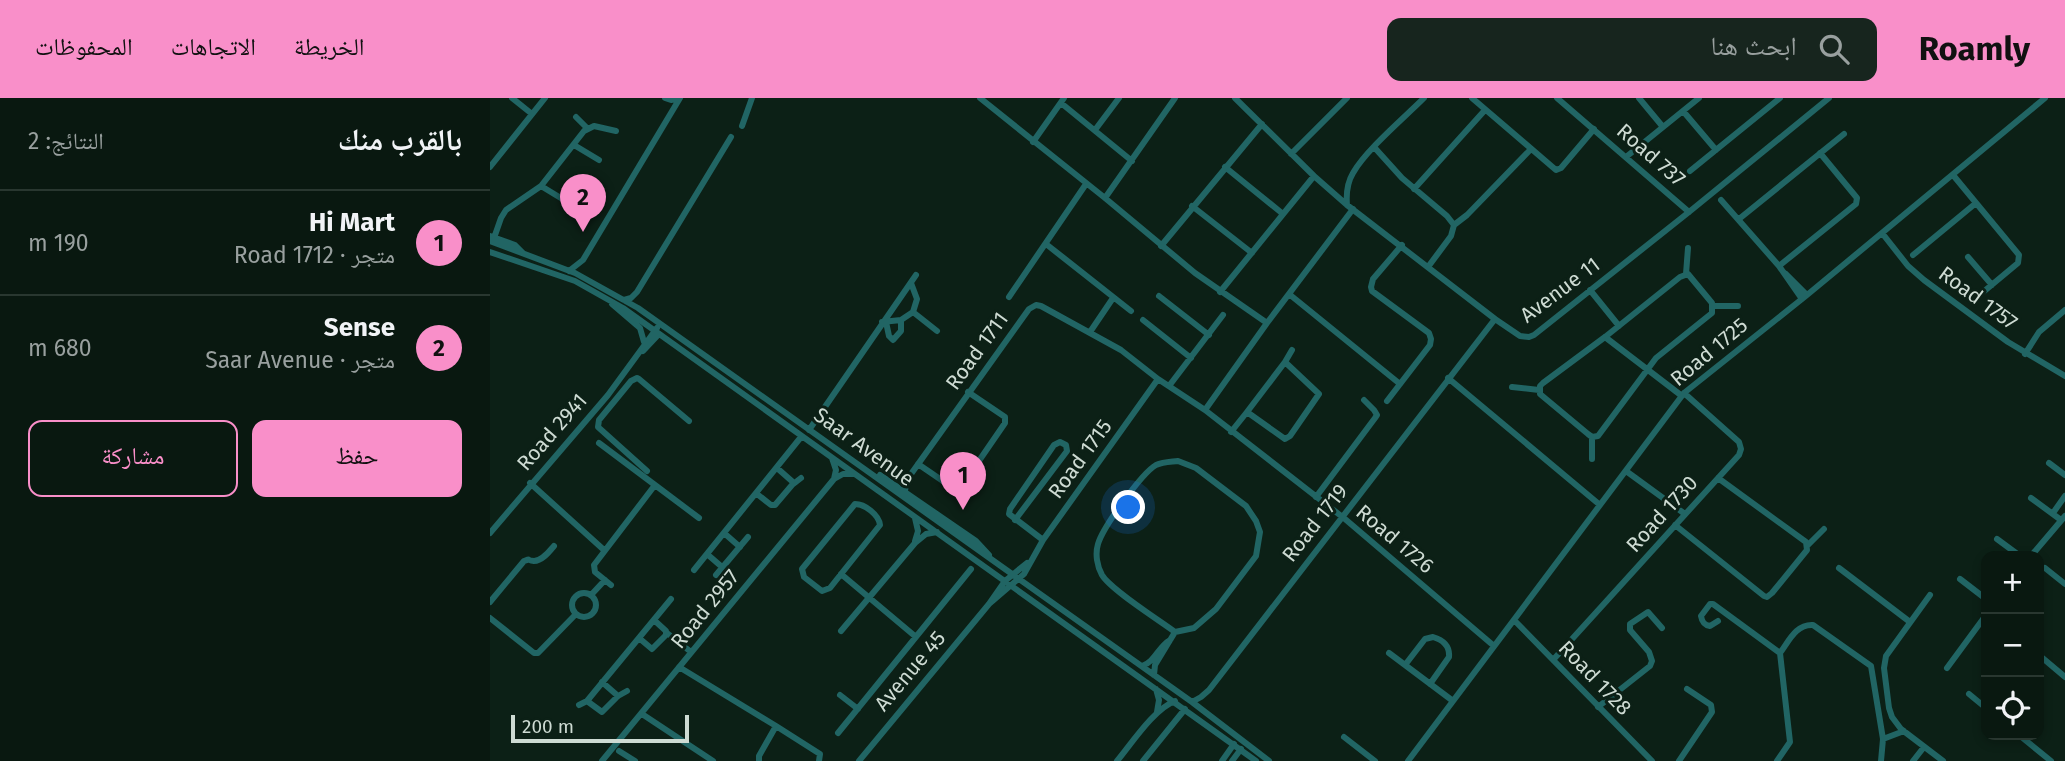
<!DOCTYPE html>
<html lang="ar">
<head>
<meta charset="utf-8">
<style>
  :root { --surface:#091810; --page:#17251e; --text:#f1f3f6; --muted:#99a09f; --line:#293730; --accent:#f98fc9 }
  body { margin:0; font-family:"Fira Sans","Noto Naskh Arabic",sans-serif; background:var(--page); color:var(--text); direction:rtl }
  .controls { position:absolute; right:21px; bottom:21px; display:grid; overflow:hidden; border-radius:14px; box-shadow:0 4px 10px #0003 }
  .controls button { width:63px; height:63px; display:grid; place-items:center; padding:0; border:0; border-bottom:2px solid var(--line); background:var(--surface); color:var(--text); font:35px sans-serif }
  .scale { position:absolute; left:21px; bottom:18px; width:178px; box-sizing:border-box; padding-left:7px; border:4px solid #cedbd3; border-top:0; font-size:19px; line-height:24px; white-space:nowrap; color:#cedbd3; -webkit-text-stroke:5px #0c2016; paint-order:stroke }
  .you { position:absolute; left:639px; top:410px; width:24px; height:24px; margin:-18px; border:5px solid #fff; border-radius:50%; background:#1a73e8; box-shadow:0 0 0 10px #1a73e833 }
  .badge { display:grid; place-items:center; width:46px; height:46px; border-radius:50%; background:var(--accent); color:#111; font-size:23px; font-weight:700 }
  .pin { position:absolute; translate:-50% -58px; filter:drop-shadow(0 2px 4px #0008) }
  .pin::after { content:''; position:absolute; top:37px; width:24px; height:21px; background:inherit; clip-path:polygon(0 0,100% 0,50% 100%) }
  .list { margin:0; padding:0; list-style:none }
  h2 { display:flex; justify-content:space-between; align-items:center; height:91px; margin:0; padding:0 28px; font-size:30px }
  h2 small { font-size:23px; font-weight:400; color:var(--muted) }
  .list li { display:grid; grid-template-columns:46px 1fr auto; gap:21px; align-items:center; box-sizing:border-box; height:105px; padding:0 28px; border-top:2px solid var(--line) }
  .list b { display:block; font-size:26px; white-space:nowrap }
  .list p { margin:0; font-size:23px; white-space:nowrap; color:var(--muted) }
  .list em { font-size:23px; font-style:normal; color:var(--muted) }
  .actions { display:flex; gap:14px; padding:21px 28px }
  .actions a { flex:1; padding:16px 0; border:2px solid var(--accent); border-radius:14px; text-align:center; font-size:24px; color:var(--accent) }
  .actions .main { background:var(--accent); color:#111 }
  .icon { flex:none; width:38px; height:38px; fill:none; stroke:currentColor; stroke-width:2; stroke-linecap:round; stroke-linejoin:round }
  .map { position:relative; flex:none; width:1575px; height:663px; overflow:hidden; direction:ltr }
  header { display:flex; align-items:center; gap:42px; box-sizing:border-box; height:98px; padding:0 35px; background:var(--accent); color:#111 }
  header strong { font-size:33px }
  nav { display:flex; gap:38px; margin-inline-start:auto; font-size:24px }
  .search { width:490px; height:63px; background:var(--page); display:flex; align-items:center; gap:18px; box-sizing:border-box; padding:0 24px; border-radius:14px; color:var(--muted); font-size:26px }
  main { display:flex }
  aside { flex:1; background:var(--surface) }
  .map>svg:first-child { display:block }
  .lines { fill:none; stroke-linecap:round; stroke-linejoin:round }
  .minor { stroke:#216564; stroke-width:6 }
  .labels { text-anchor:middle; stroke-width:6; stroke-linejoin:round; paint-order:stroke }
  .street-label { font-size:21px; fill:#cedbd3; stroke:#0c2016 }
</style>
</head>
<body>
<header>
<strong>Roamly</strong>
<div class="search"><svg class="icon" aria-label="search" viewBox="0 0 24 24"><circle cx="10" cy="10" r="6"/><path d="M15 15l6 6"/></svg>ابحث هنا</div>
<nav><a>الخريطة</a><a>الاتجاهات</a><a>المحفوظات</a></nav>
</header>
<main>
<div class="map">
<svg width="1575" height="663" viewBox="0 0 1575 663">
  <rect width="100%" height="100%" fill="#0c2016"/>
  <g class="lines">
    <path class="minor" d="M22,0L42,16
      M175,0L181,2L189,0
      M490,0L615,100L705,175L777,225
      M745,0L824,78L857,107L1005,221L1030,238L1039,239L1044,237L1199,114L1339,0
      M982,0L1066,72L1071,70L1104,31
      M1067,0L1199,114
      M1149,0L1173,29
      M571,5L642,63
      M1193,13L1226,52
      M86,19L97,30
      M252,28L262,0
      M605,32L629,0
      M543,44L574,0
      M84,47L109,62
      M884,49L912,80L957,118L964,127L961,138L938,169
      M801,56L857,0
      M1136,59L1209,0
      M0,69L55,0
      M735,69L793,116
      M1200,73L1290,0
      M1463,77L1529,157L1528,165L1486,200
      M51,88L79,105
      M924,91L995,12
      M615,100L685,0
      M1231,102L1289,168L1312,201
      M857,107C856,95 857,85 863,75C876,52 914,20 934,0
      M702,108L762,155
      M1249,121L1354,36
      M964,127L977,117L1041,51
      M1392,135L1418,168L1434,182L1518,244L1575,278
      M0,138L25,147L33,155
      M4,140L11,120L16,112L51,88L94,33L104,28L126,33
      M0,143L85,175L148,210L702,604L779,663
      M556,146L641,213
      M671,148L772,26
      M0,154L85,183L133,210L766,663
      M1423,157L1486,105
      M1478,159L1502,187
      M1289,168L1366,106L1367,100L1330,55
      M79,173L93,162L190,0
      M1196,176L1198,150
      M1198,176L1222,205V215L1166,260L1108,338L1102,339L1098,336L1050,296V288L1053,285L1115,239L1190,179Z
      M1296,176L1317,197
      M1100,192L1129,228
      M730,194L824,78
      M799,196L910,286
      M669,198L719,237
      M519,199L596,86
      M134,202L141,200L147,194L241,39
      M122,206L150,230L154,244
      M1223,208H1248
      M423,214L447,233
      M653,222L701,260
      M392,224L411,222L423,214L427,201L421,185
      M396,224L399,238L403,242L411,233V222
      M600,234L623,200
      M1115,239L1192,298
      M153,253L169,236
      M1535,256L1549,234L1575,212
      M795,264L829,296L800,338L795,341L757,314Z
      M795,264L802,252
      M958,280L1110,407
      M679,288L733,217
      M1022,289L1049,292
      M897,303L940,247L941,241L939,235L882,193L881,189L883,181L912,147
      M715,312L777,225L863,111
      M319,332L426,177
      M741,334L757,314
      M109,345L165,387L104,467L105,474L121,487
      M342,360L346,372L344,381
      M1102,361V339
      M688,363L706,370L756,408L766,423L770,434L766,458L726,511L704,530L685,534C669,522 621,492 612,477C607,468 605,456 608,446C613,429 652,375 666,367C673,364 680,364 688,363Z
      M1559,365L1575,377
      M428,366L466,392L471,389L515,325V319L478,294
      M287,370L304,385
      M157,373L108,329L109,322L141,283L147,280L149,281L199,323
      M1136,373L1195,416
      M390,377L486,443L499,457
      M40,385L114,452
      M165,387L209,420
      M415,394L416,383L539,211L546,207L551,208L631,252L668,281L715,312L855,421L1004,548
      M267,396L281,407H285L302,387L311,380
      M826,399L885,320L887,317L884,312L874,302
      M1541,400L1571,422
      M365,406C375,406 389,417 390,427L340,490L332,493L314,479L312,471Z
      M1563,415L1575,398
      M425,420L428,433L425,443
      M525,422L577,353L576,347L570,344L564,347L520,411L519,416L553,442
      M1185,427L1274,498L1277,499L1282,495L1317,452L1316,444L1228,380
      M0,435L118,297L167,230
      M234,435L250,449
      M1507,441L1530,458
      M1317,448L1334,431
      M217,456L232,469
      M1541,458L1575,418
      M1349,470L1420,524
      M1555,470L1575,486
      M204,472L311,339
      M351,476L426,539
      M226,477L258,439
      M1470,481L1496,501
      M82 507a12 12 0 1 1 24 0a12 12 0 1 1-24 0Z
      M101,497L115,482
      M1440,497L1396,558L1394,570L1399,610L1402,619L1411,631L1453,663
      M0,504L34,463C43,460 34,462 44,463C52,463 59,454 64,448
      M499,506L534,476L553,442L668,281
      M0,520L44,555H48L86,516
      M1024,522L1162,663
      M1228,523L1220,528C1214,527 1212,524 1211,518L1220,506H1223L1290,555L1300,644L1287,663
      M351,533L425,445L436,436L447,434
      M177,535L201,554
      M149,540L162,551L176,537V533L164,522
      M899,555L963,603
      M1290,555C1299,543 1306,526 1323,527L1381,568L1393,641L1391,663
      M1549,557L1575,579
      M1063,562L1249,357L1251,351L1249,344L1194,295
      M915,567L935,541L943,539C953,542 960,548 959,559L940,586
      M652,568C665,564 668,549 680,542
      M189,569L286,628
      M1457,570L1496,517
      M664,577L665,567L685,534
      M112,584L128,598
      M666,591L669,602L667,614
      M1479,596L1496,610
      M350,597L368,611
      M97,603L112,614L128,598L137,593
      M702,604L711,599L719,592L1005,221
      M89,607L97,603L181,501
      M1108,609L1160,568L1162,563L1159,554L1140,532V526L1158,514L1172,530
      M152,616L223,663
      M348,635L481,471
      M1529,637L1561,663
      M854,639L885,663
      M1393,641L1414,633
      M129,653L145,663
      M112,663L344,381L353,376H364
      M269,663V658L286,628L330,656L329,663
      M369,663L499,506L515,483L537,465
      M627,663C642,645 664,611 685,603
      M653,663L695,611
      M732,663L744,646
      M742,663L751,651
      M918,663L1194,295L1317,197L1555,0
      M1189,663L1222,614L1221,607L1197,591
      M1423,663L1434,649"/>
  </g>
  <g class="labels">
    <g class="street-label">
      <text transform="translate(1161 57) rotate(41)" y="7">Road 737</text>
      <text transform="translate(1070 192) rotate(-37)" y="7">Avenue 11</text>
      <text transform="translate(1488 200) rotate(36)" y="7">Road 1757</text>
      <text transform="translate(487 253) rotate(-54)" y="7">Road 1711</text>
      <text transform="translate(1219 254) rotate(-40)" y="7">Road 1725</text>
      <text transform="translate(62 334) rotate(-49)" y="7">Road 2941</text>
      <text transform="translate(374 349) rotate(36)" y="7">Saar Avenue</text>
      <text transform="translate(590 361) rotate(-54)" y="7">Road 1715</text>
      <text transform="translate(1172 416) rotate(-48)" y="7">Road 1730</text>
      <text transform="translate(825 425) rotate(-52)" y="7">Road 1719</text>
      <text transform="translate(905 441) rotate(40)" y="7">Road 1726</text>
      <text transform="translate(215 511) rotate(-51)" y="7">Road 2957</text>
      <text transform="translate(420 573) rotate(-50)" y="7">Avenue 45</text>
      <text transform="translate(1105 580) rotate(46)" y="7">Road 1728</text>
    </g>
  </g>
</svg>
<div class="controls">
<button>+</button>
<button>−</button>
<button><svg class="icon" aria-label="locate" viewBox="0 0 24 24"><circle cx="12" cy="12" r="6"/><path d="M12 2v4M12 18v4M2 12h4M18 12h4"/></svg></button>
</div>
<div class="scale">200 m</div>
<div class="you"></div>
<div class="pin badge" style="left:473px;top:412px">1</div>
<div class="pin badge" style="left:93px;top:134px">2</div>
</div>
<aside>
<h2>بالقرب منك<small>النتائج: 2</small></h2>
<ul class="list">
<li><span class="badge">1</span><div><b>Hi Mart</b><p>متجر · Road 1712</p></div><em>190 m</em></li>
<li><span class="badge">2</span><div><b>Sense</b><p>متجر · Saar Avenue</p></div><em>680 m</em></li>
</ul>
<div class="actions"><a class="main">حفظ</a><a>مشاركة</a></div>
</aside>
</main>
</body>
</html>
